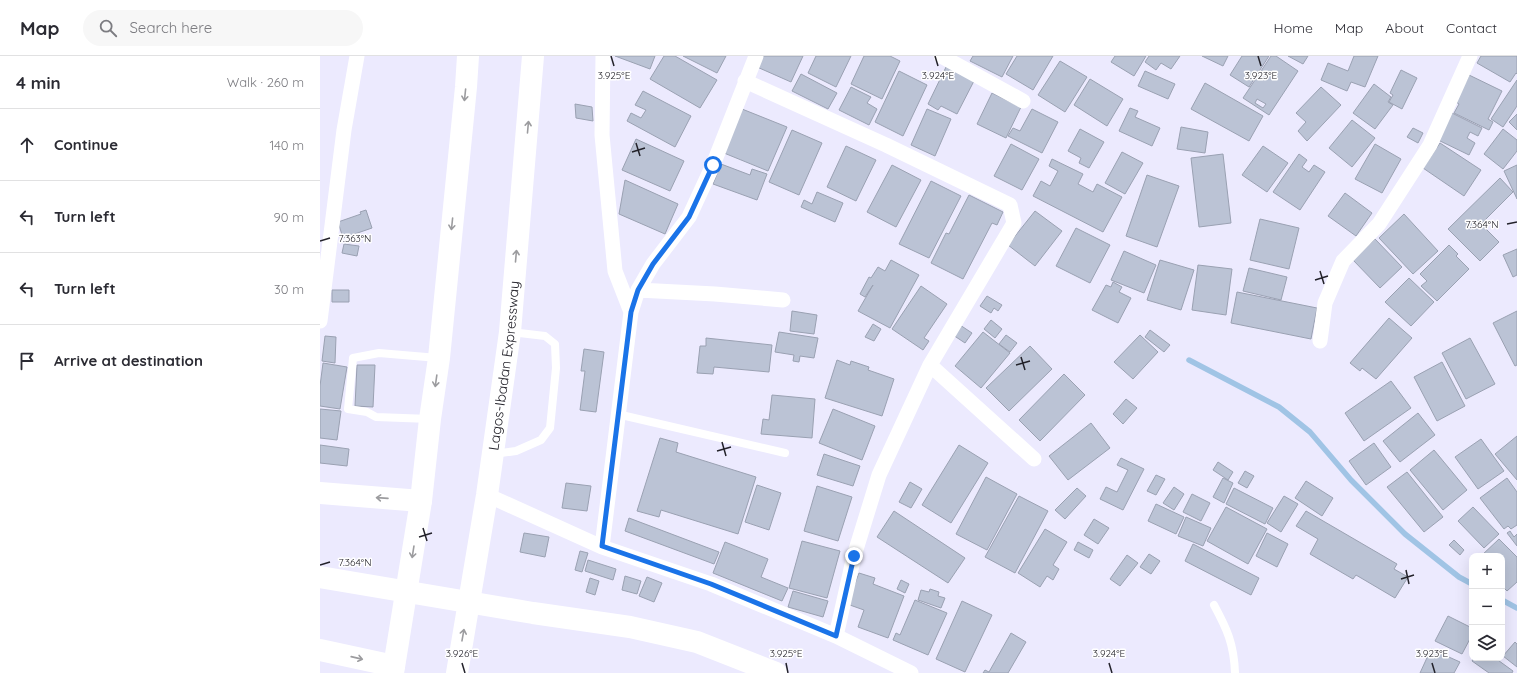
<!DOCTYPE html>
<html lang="en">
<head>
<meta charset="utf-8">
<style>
  :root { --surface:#fff; --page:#f7f7f7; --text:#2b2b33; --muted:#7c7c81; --line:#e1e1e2 }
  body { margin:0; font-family:Quicksand,sans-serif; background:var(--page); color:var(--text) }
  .controls { position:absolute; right:12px; bottom:12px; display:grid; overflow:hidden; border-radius:8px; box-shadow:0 4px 16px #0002 }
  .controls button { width:36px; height:36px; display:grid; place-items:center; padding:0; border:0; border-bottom:1px solid var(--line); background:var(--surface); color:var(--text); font:20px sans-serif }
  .stop { position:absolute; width:12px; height:12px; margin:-9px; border:3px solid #1a73e8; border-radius:50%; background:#fff }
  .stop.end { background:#1a73e8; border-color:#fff; box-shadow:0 1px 4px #0008 }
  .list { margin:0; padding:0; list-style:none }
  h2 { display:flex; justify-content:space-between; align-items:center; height:52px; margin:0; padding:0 16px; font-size:17px }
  h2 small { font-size:13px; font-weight:400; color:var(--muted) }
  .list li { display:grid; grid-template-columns:26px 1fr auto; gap:12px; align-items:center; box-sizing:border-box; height:72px; padding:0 16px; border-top:1px solid var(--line) }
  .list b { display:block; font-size:15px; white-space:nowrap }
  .list em { font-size:13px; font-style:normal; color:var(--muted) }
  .icon { flex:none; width:22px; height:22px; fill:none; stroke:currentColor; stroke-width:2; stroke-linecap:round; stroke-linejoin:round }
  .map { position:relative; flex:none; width:1197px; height:617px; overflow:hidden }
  header { display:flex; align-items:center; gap:24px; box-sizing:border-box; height:56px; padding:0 20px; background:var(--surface); border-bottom:1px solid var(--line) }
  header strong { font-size:19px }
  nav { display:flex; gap:22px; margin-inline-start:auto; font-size:14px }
  .search { width:280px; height:36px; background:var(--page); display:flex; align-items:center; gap:10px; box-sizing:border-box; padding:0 14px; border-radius:22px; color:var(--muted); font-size:15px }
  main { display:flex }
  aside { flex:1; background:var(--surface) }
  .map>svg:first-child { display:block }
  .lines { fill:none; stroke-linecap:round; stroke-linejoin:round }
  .stream { stroke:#a0c4e5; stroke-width:5.5 }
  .building { fill:#bbc3d5; stroke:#9aa1b2; fill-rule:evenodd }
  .lane { stroke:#fff; stroke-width:8 }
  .street { stroke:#fff; stroke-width:15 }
  .secondary { stroke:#fff; stroke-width:22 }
  .highway { stroke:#fff; stroke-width:22 }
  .oneway { stroke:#9c9c9f }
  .route { stroke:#1a73e8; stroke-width:5 }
  .ticks { fill:none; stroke:#23222a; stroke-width:1.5 }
  .labels { text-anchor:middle; stroke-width:3; stroke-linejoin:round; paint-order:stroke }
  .street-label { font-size:14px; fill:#23222a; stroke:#fff }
  .ticks-label { font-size:10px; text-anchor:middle; fill:#23222a; stroke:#fff; stroke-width:3; stroke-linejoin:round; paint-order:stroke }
</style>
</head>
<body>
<header>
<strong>Map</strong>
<div class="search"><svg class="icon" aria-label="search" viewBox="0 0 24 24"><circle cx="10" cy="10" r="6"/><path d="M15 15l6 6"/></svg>Search here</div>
<nav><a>Home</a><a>Map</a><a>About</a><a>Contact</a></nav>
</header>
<main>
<aside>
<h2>4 min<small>Walk · 260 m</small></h2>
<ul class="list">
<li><svg class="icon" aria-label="ahead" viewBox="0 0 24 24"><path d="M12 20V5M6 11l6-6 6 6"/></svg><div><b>Continue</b></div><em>140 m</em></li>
<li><svg class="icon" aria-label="left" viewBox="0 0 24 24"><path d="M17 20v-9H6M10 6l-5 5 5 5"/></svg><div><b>Turn left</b></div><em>90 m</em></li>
<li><svg class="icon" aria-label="left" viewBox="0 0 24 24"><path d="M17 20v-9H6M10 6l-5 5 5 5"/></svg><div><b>Turn left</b></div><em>30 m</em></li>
<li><svg class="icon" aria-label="arrive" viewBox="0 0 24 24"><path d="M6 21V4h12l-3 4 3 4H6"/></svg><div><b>Arrive at destination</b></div></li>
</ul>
</aside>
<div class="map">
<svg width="1197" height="617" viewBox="0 0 1197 617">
  <rect width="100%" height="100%" fill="#eceafe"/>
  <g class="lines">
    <path class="stream" d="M869,304L959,351L990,376L1031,424L1085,478L1139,521L1152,528
      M1182,544L1197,552"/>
  </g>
  <path class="building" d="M295,0H335L330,13Z
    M344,0H355L397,24L380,52L330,23Z
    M363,0H406L397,17Z
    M442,0H483L471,26L437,11Z
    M496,0H531L516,31L488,17Z
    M544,0H570L580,5L562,43L531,28Z
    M653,0H693L682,21L650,5Z
    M697,0H733L713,34L686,18Z
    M795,0H826L814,20L791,6Z
    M829,0H860L851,13L841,7L836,14L825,6Z
    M882,0H908L903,10Z
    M922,0H949L929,31L910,19Z
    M951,0H956L978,15L949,59L923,42ZM937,43L946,48L943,52L935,47Z
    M968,0H988L983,8Z
    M1034,0H1058L1045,31L1031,26L1027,35L1001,24L1008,7L1028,15Z
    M1161,0H1197V18L1196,17L1190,26L1157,7Z
    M740,5L767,21L745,56L718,39Z
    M627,9L655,23L637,58L621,50L618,54L608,48Z
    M1081,14L1097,22L1082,53L1069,46L1073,39L1070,37Z
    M579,15L607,29L583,80L555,66Z
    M825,15L855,28L848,43L818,30Z
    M481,18L517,37L508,53L472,35Z
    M1149,19L1182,35L1168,63L1173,66L1169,74L1134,57L1139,48L1136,46Z
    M770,23L803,43L787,70L754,49Z
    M1197,24V50L1183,71L1171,63Z
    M885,27L943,60L929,85L871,53Z
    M1054,28L1071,41L1068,46L1073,49L1055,73L1033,57Z
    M531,31L551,41L547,47L557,53L549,69L519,54Z
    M1001,31L1021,49L987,85L978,75L986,66L976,57Z
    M323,35L371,60L355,91L307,65L311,57L321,62L326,54L315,49Z
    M672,37L701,51L686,82L657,68Z
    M255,48L272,51L273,65L256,62Z
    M810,52L818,55L815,61L840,72L832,90L799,75Z
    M422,53L467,71L448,115L404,97Z
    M607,53L631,63L615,100L591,89Z
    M712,53L738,66L722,97L688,80L693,72L700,75Z
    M1130,56L1162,72L1158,80L1150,76L1147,82L1155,87L1149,99L1116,83Z
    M1197,58V74L1189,66Z
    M1032,64L1055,82L1032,111L1009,92Z
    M861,71L888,76L885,97L857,93Z
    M1093,72L1103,77L1098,87L1087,81Z
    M760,73L784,86L769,112L759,107L761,102L748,95Z
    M1183,73L1197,84V95L1183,113L1164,98Z
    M472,74L502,87L479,139L449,126Z
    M316,83L364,105L350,135L302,114Z
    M1120,87L1161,114L1144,140L1103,112Z
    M691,88L719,103L702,134L674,120Z
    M1055,88L1081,103L1062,137L1035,123Z
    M526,90L556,104L536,145L507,131Z
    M943,90L968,107L947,136L922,119Z
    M802,96L823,107L805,138L785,127Z
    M903,98L911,167L879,171L871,102Z
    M979,98L987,104L982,111L989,116L994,109L1005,116L980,154L953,136Z
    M732,103L763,118L758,128L773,136L777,128L802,141L783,176L713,140L721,125L730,130L738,115L729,110Z
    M401,108L430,119L432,113L447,118L437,144L393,128Z
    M572,109L601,124L576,171L547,156Z
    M1197,109V143L1184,115Z
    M827,119L859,130L837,191L806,180Z
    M1180,122L1193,136L1161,168L1179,186L1160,205L1128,173Z
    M305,124L358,148L345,178L299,158Z
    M611,125L641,140L609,202L579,188Z
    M497,136L523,147L515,166L481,151L484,144L492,148Z
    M1025,137L1052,157L1036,180L1008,160Z
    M649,139L683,156L677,169L672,167L643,223L611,207L626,177L629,178Z
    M46,154L52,172L23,182L18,166L41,158L40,156Z
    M715,155L742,175L715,210L688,189Z
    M1084,158L1118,195L1093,218L1059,182Z
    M940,163L979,172L969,213L930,204Z
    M756,172L790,189L770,227L736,210Z
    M1055,183L1082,211L1060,232L1033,204Z
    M24,188L39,190L37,200L22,197Z
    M1129,189L1138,198L1136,200L1149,213L1117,245L1101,230L1107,225L1100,218Z
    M1197,193V219L1193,221L1183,199Z
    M804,195L836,209L824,237L791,224Z
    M571,204L599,219L570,272L538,255L553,229L545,241L540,238L549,221L551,222L558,211L565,215Z
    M840,204L874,214L861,254L827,244Z
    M878,209L912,213L906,259L872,254Z
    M929,212L967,221L961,244L923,235Z
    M1089,222L1114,246L1091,270L1065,246Z
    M793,226L802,231L799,236L811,242L798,267L772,254L786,229L791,231Z
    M601,230L627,248L604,282L609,285L603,294L572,273Z
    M12,234H29V246H12Z
    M917,236L997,252L991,283L911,267Z
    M667,240L682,249L678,255L674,252L671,257L660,250Z
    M472,255L497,259L494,278L470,275Z
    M1197,255V309L1195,310L1173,267Z
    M1069,262L1092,282L1056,323L1042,312L1040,315L1030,307Z
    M671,264L682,273L675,282L664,273Z
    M553,268L561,273L554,285L545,281Z
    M640,269L652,277L645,287L633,279Z
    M830,274L850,289L844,296L825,281Z
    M459,276L498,282L494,302L480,300L479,306L473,305L474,299L455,296Z
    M663,276L690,297L661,332L635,310Z
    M686,279L697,287L690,296L679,288Z
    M820,279L838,296L813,323L794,306Z
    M5,280L16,281L15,307L2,305Z
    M386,282L452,289L449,316L394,311L393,318L377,317L380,290H386Z
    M1150,282L1175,328L1146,343L1122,297Z
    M710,290L732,313L689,355L666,332Z
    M264,293L284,296L276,356L260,354L265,315H261Z
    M517,304L530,309L531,305L549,311L548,314L574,323L562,360L505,342Z
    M1122,306L1145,350L1117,365L1094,321Z
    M3,307L27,311L20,353L0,350V330Z
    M37,309H55L53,351L35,350Z
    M744,318L765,339L720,385L699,364Z
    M1071,325L1091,352L1044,385L1025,357Z
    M452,339L495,343L492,382L441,378L443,363L449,364Z
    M806,343L817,352L803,368L793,358Z
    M0,353L21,355L17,384L0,382Z
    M513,353L555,370L542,404L499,387Z
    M1098,357L1115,379L1080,406L1063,385Z
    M771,367L790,392L748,424L729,400Z
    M1197,380V424L1175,398Z
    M340,382L358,387L356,396L436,421L418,478L341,454L339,461L317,455Z
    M1161,383L1184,415L1158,433L1135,401Z
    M1054,387L1071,411L1046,429L1029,405Z
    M0,389L29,393L27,410L0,407Z
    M639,389L668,407L631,467L602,449Z
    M1114,394L1147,434L1123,454L1090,414Z
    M504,398L540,410L533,430L497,419Z
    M801,402L824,413L803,454L780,443L786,431L797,436L808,414L797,409Z
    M898,406L913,416L908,424L893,414Z
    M925,415L934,420L927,432L918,427Z
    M1087,416L1123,461L1104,476L1067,431Z
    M836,419L845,423L836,439L827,435Z
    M666,421L697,438L667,494L636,478Z
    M903,422L913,427L904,447L893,441Z
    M1187,422L1197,436V469L1191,473L1188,470L1184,473L1160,442Z
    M986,425L1013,442L1002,460L975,442Z
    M590,426L602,433L591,452L579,446Z
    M246,427L271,430L267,455L242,452Z
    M437,429L461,437L449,474L425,466Z
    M497,430L532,441L518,485L484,475Z
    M854,431L864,438L854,454L843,447Z
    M757,432L766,440L745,463L735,454Z
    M914,432L953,452L945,468L906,448Z
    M872,438L890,447L881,465L863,456Z
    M699,440L728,455L695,517L665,501Z
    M964,440L978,448L961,476L947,467Z
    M836,448L864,461L856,478L828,465Z
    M906,451L947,473L928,508L887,485Z
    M1153,451L1179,478L1164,492L1138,465Z
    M574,455L645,502L628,527L557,481Z
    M986,455L1077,508L1074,513L1088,521L1075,542L1036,519L1033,523L990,498L998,483L976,470Z
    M866,461L891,472L883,490L858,480Z
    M309,462L399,496L394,508L305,475Z
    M774,463L789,472L778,488L764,479Z
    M725,473L747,486L733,509L739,513L733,524L727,520L720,531L698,517Z
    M1190,475L1194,481L1197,478V490L1187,477Z
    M204,477L229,481L225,501L200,496Z
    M947,477L968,488L957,511L936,500Z
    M1179,483L1197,501V526L1187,535L1182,530V500H1161Z
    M1134,484L1144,494L1140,499L1129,489Z
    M482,485L520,495L507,542L469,532Z
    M405,486L448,503L441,521L468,532L462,545L393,517Z
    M758,486L773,494L769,502L754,494Z
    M873,488L939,522L931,539L865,505Z
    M260,495L268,497L262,516L255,514Z
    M829,498L840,505L831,518L820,511Z
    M807,499L818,507L800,530L790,523Z
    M268,504L296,513L293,524L265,515Z
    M539,517L555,522L553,528L584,540L568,582L538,571L544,554L527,548Z
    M305,520L321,525L317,538L302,534Z
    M327,521L342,527L334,546L319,540Z
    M270,522L279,525L275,539L266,536Z
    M581,524L589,528L585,537L577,533Z
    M610,533L619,536L618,540L625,542L621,552L598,544L601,534L609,536Z
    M473,535L508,545L503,561L468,551Z
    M595,544L627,557L608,599L573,584L576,577L580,579Z
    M642,545L672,559L645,616L616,603Z
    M1128,560L1152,572V579L1142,598L1115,585Z
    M691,577L706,586L688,617H663L665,614L669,616Z
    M1195,586L1197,588V611L1183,600Z
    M1111,593L1140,606L1134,617H1100Z
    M1154,602H1175L1193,615L1192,617H1169L1152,605Z"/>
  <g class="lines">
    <path class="lane" d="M297,358L465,397
      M110,363L56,361L47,356L28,353L33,302L59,297L118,302
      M174,398L196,395L221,384L230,372L236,312L235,288L225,280L191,276
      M894,549C907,573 914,588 915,617"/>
    <path class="street" d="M283,0L282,79L295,215L311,256
      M621,0L703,45
      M425,25L566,89L690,149L694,167L610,309L559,419L534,500L516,580
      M318,234L395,238L463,244
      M0,265L24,74L37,0
      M1000,285L1005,247L1023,205L1059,168L1110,89L1150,0
      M610,309L714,403
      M167,439L282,491L391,528L516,580L591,617
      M282,491L311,256L318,234L333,208L369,161L393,109L436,0"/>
    <path class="secondary" d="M0,521L213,557L310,571L377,586L456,617"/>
    <g class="highway">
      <path d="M0,437L101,445"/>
      <path d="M0,594L74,610"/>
      <path d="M73,617L101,445L110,363L119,302L146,31L148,0"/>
      <path id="s1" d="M137,617L167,439L190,276L213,0"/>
    </g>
  </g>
  <defs><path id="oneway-shaft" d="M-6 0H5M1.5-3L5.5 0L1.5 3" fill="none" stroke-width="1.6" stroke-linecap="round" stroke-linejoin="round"/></defs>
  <g class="oneway">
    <use href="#oneway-shaft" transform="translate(145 39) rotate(96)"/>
    <use href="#oneway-shaft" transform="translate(208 71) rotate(-85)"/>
    <use href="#oneway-shaft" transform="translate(132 168) rotate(96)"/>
    <use href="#oneway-shaft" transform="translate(196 200) rotate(-85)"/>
    <use href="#oneway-shaft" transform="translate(116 325) rotate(98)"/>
    <use href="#oneway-shaft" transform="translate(62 442) rotate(-176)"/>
    <use href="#oneway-shaft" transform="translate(93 496) rotate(99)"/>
    <use href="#oneway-shaft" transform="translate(143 579) rotate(-80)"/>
    <use href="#oneway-shaft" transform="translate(37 602) rotate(13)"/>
  </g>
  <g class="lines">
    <path class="route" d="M393,109L369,161L333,208L318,234L311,256L282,490L391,528L516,580L534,500"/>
  </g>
  <path class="ticks" d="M291,0L294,10M615,0L618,10M938,0L941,10M316,87L320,100M312,96L325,92M1187,168L1197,166M0,185L10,182M1000,215L1004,228M995,224L1008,220M701,301L705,314M696,309L710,305M402,386L406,400M397,395L411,391M103,472L107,485M99,481L112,477M0,509L10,506M1086,514L1089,528M1081,523L1094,519M142,607L145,617M466,607L468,617M789,607L792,617M1112,607L1115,617"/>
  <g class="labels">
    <g class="street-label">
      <text dy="5" stroke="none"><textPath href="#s1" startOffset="311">Lagos-Ibadan Expressway</textPath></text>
    </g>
  </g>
  <g class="ticks-label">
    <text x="294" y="23">3.925°E</text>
    <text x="618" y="23">3.924°E</text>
    <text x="941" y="23">3.923°E</text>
    <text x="1162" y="172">7.364°N</text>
    <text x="35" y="186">7.363°N</text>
    <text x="35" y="510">7.364°N</text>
    <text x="142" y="601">3.926°E</text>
    <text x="466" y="601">3.925°E</text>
    <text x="789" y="601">3.924°E</text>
    <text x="1112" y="601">3.923°E</text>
  </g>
</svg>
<div class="controls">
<button>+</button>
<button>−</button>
<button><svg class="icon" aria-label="layers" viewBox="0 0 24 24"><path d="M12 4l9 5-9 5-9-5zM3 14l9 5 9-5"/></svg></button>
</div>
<div class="stop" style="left:393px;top:109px"></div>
<div class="stop end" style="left:534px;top:500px"></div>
</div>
</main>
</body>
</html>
